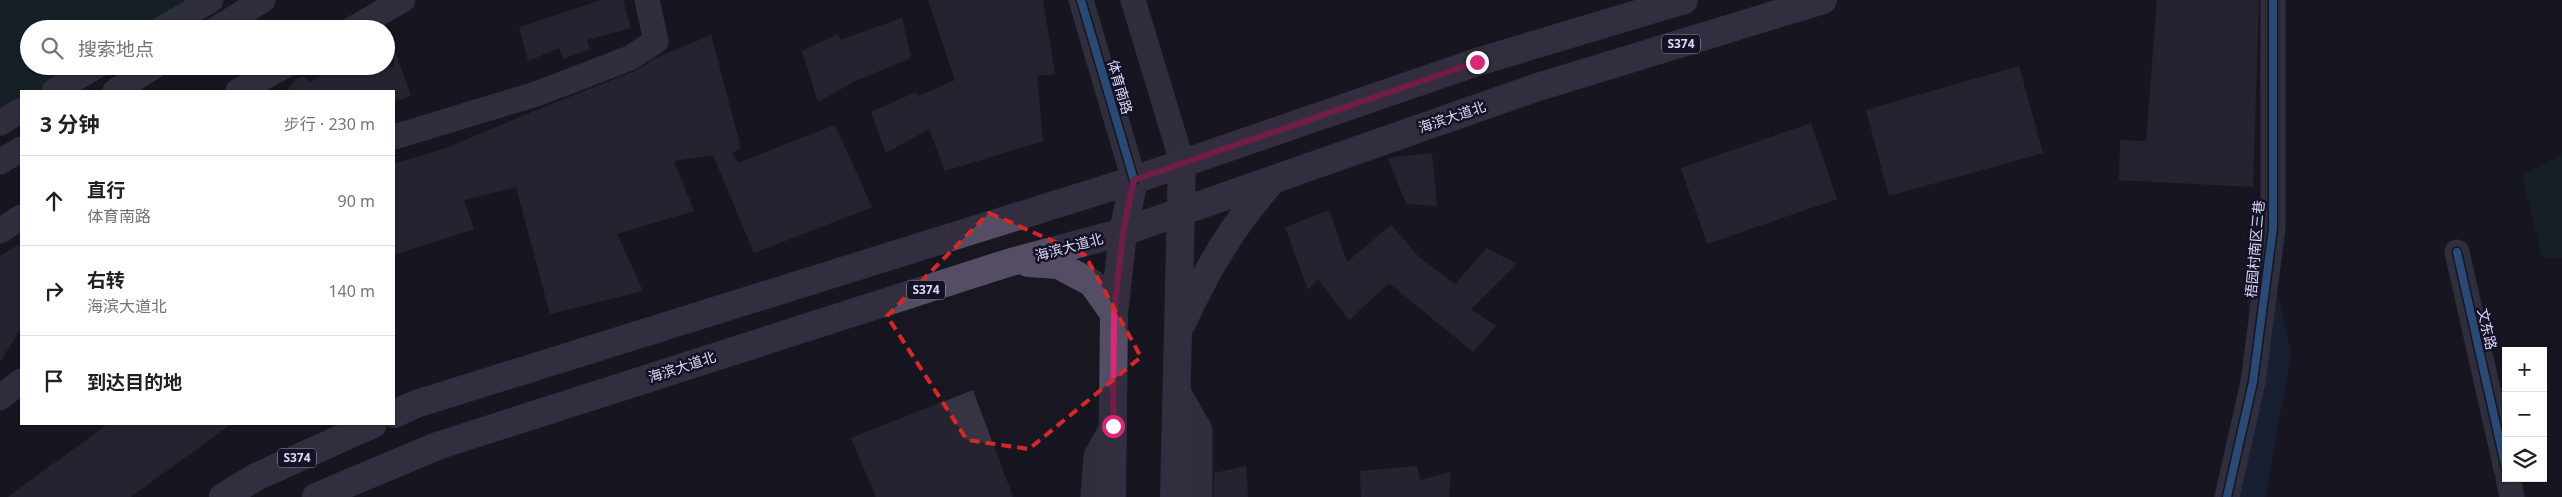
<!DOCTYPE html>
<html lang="zh">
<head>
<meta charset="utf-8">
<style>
  :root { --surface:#fff; --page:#f2f2f2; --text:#202124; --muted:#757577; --line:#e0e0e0 }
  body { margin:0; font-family:"Noto Sans","Noto Sans SC",sans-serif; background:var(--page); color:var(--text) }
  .controls { position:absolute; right:15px; bottom:15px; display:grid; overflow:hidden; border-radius:0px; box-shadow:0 1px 4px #0004 }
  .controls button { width:45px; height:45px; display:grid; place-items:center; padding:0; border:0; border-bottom:1px solid var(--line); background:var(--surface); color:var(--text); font:25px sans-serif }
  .stop { position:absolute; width:15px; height:15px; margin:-11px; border:4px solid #db2777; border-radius:50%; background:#fff }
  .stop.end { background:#db2777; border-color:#fff; box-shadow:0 1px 5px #0008 }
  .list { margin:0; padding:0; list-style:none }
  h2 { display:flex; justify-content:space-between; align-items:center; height:65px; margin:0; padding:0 20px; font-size:21px }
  h2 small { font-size:16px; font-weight:400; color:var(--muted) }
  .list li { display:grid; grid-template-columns:32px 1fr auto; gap:15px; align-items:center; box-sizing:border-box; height:90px; padding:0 20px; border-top:1px solid var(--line) }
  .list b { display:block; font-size:19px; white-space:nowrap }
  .list p { margin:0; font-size:16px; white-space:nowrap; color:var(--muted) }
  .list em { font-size:16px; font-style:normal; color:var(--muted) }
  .icon { flex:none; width:28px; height:28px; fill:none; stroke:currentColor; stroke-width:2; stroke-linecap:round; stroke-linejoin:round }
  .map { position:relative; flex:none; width:2562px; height:497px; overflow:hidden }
  .search { position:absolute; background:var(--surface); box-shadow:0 1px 4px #0004; left:20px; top:20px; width:375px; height:55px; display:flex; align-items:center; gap:12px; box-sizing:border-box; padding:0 18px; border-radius:28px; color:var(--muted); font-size:19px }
  .panel { position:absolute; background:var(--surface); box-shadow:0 1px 4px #0004; left:20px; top:90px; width:375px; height:335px; border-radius:0px }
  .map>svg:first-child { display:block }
  .green { fill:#162b2a }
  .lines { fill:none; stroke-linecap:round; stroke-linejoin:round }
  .river { stroke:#172b45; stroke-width:32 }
  .building { fill:#363442 }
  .minor { stroke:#4d4c5f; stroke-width:25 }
  .major { stroke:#544d64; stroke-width:28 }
  .cycleway-casing { stroke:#141224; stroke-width:11 }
  .cycleway { stroke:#408adc; stroke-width:8 }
  .route { stroke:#db2777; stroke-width:6 }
  .marked { fill:none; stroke:#d62828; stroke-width:4; stroke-dasharray:10 6; stroke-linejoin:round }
  .labels { text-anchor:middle; stroke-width:5; stroke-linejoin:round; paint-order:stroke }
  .shield { fill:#141224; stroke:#a09eba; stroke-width:1 }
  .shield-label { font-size:12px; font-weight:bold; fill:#dcdafa }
  .street-label { font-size:14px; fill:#dcdafa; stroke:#141224 }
</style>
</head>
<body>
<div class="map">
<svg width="2562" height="497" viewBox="0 0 2562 497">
  <rect width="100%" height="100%" fill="#181620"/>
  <path class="green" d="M0,0H190L145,29H29V66H92L57,91H21V113L0,127Z
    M2562,155V258L2542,257L2522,175Z"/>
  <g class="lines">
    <path class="river" d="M2249,497L2275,353L2263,302"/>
  </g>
  <path class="building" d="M602,0H623L631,28L587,40L590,49L563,59L559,48L528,61L519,27Z
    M928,0H1043L1055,74L1037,76L1043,141L945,171L929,129L886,153L871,112L916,92L917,97L955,80Z
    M2157,0H2259L2253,187L2119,180L2120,140L2146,141Z
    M902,18L911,58L857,80L818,102L802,51L838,34L840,40Z
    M711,35L741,148L732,153L738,163L835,125L872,207L754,253L713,155L674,161L694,211L617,234L643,291L550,314L516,187L464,200L474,229L394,255V164L446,148L544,107L635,71L656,58Z
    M394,54H396L411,96L394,102V91H287L296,79L303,76L310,82L337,66L394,67Z
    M2019,66L2043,153L1889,196L1866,110Z
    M1811,123L1837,199L1707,244L1681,168Z
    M1432,153L1437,206L1406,204L1388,158Z
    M1329,210L1347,262L1391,225L1419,257L1455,284L1487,248L1517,264L1471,309L1496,326L1473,352L1389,283L1349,320L1318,279L1308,290L1285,227Z
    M21,243V328L0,362V256Z
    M973,390L1013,497H876L851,438Z
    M108,424H231L131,497H8Z
    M1246,466L1248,497H1214V473Z
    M1417,466L1420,480L1451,472L1449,497H1361L1360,471Z"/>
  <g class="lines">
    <path class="minor" d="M1081,0L1134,180
      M1133,0L1182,162
      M161,29L211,0
      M216,29L263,0
      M352,29L403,0
      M54,91L97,66
      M115,91L155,66
      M238,91L285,66
      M0,123L21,110
      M394,137L536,94L630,58L656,41L647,0
      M0,162L21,149
      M0,231L21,217
      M2457,252L2506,469
      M1176,388L1200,430V497
      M0,398L21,381
      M2508,478L2512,497
      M1093,497L1096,456L1113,426
      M2227,497L2253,382L2273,228V0"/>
    <path class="major" d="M1028,263L1058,265L1092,283L1114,314
      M1182,323C1208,268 1231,227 1272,181
      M394,414L416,404L1134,180L1477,62L1684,0
      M223,497L256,477L373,424
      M316,497L437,446L1011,262L1123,232L1538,87L1823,0
      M1112,497L1114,314L1123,232L1134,180
      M1174,497L1182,162"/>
    <defs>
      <path id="cycleway" d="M1081,0L1134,180
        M2457,252L2506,469
        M2227,497L2253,382L2273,228V0"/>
    </defs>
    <use href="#cycleway" class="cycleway-casing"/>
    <use href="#cycleway" class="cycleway"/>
  </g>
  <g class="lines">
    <path class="route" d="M1113,426L1114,314L1123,232L1134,180L1477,62"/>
  </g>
  <path d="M0 0H2562V497H0ZM989,213L1085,255L1141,357L1029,449L967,440L887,316Z" fill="#181620" fill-opacity=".55" fill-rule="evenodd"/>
  <path class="marked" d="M989,213L1085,255L1141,357L1029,449L967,440L887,316Z"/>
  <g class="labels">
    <g class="shield">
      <rect x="1662" y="34.5" width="38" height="19" rx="4"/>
      <rect x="907" y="280.5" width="38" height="19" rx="4"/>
      <rect x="278" y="448.5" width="38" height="19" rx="4"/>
    </g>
    <g class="shield-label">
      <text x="1681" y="48">S374</text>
      <text x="926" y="294">S374</text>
      <text x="297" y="462">S374</text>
    </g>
    <g class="street-label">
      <text transform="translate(1120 87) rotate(74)" y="5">体育南路</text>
      <text transform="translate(1452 117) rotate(-19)" y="5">海滨大道北</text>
      <text transform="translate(1069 247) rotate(-15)" y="5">海滨大道北</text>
      <text transform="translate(2255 249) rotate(-85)" y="5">梧园村南区三巷</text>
      <text transform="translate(2487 329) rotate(77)" y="5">文东路</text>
      <text transform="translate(682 367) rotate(-18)" y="5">海滨大道北</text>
    </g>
  </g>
</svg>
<div class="controls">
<button>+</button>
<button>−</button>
<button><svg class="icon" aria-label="layers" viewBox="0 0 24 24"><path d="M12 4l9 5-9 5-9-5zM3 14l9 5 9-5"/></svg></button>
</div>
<div class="stop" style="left:1113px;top:426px"></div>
<div class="stop end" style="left:1477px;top:62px"></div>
<div class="search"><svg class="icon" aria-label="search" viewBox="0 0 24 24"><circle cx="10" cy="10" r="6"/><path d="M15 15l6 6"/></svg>搜索地点</div>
<section class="panel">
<h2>3 分钟<small>步行 · 230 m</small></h2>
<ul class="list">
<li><svg class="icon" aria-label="ahead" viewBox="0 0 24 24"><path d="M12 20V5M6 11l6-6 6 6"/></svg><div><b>直行</b><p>体育南路</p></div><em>90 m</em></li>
<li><svg class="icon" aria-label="right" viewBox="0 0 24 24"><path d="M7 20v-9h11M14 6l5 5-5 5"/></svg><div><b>右转</b><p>海滨大道北</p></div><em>140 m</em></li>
<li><svg class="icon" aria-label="arrive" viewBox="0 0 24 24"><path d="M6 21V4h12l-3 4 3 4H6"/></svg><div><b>到达目的地</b></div></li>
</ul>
</section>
</div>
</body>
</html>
